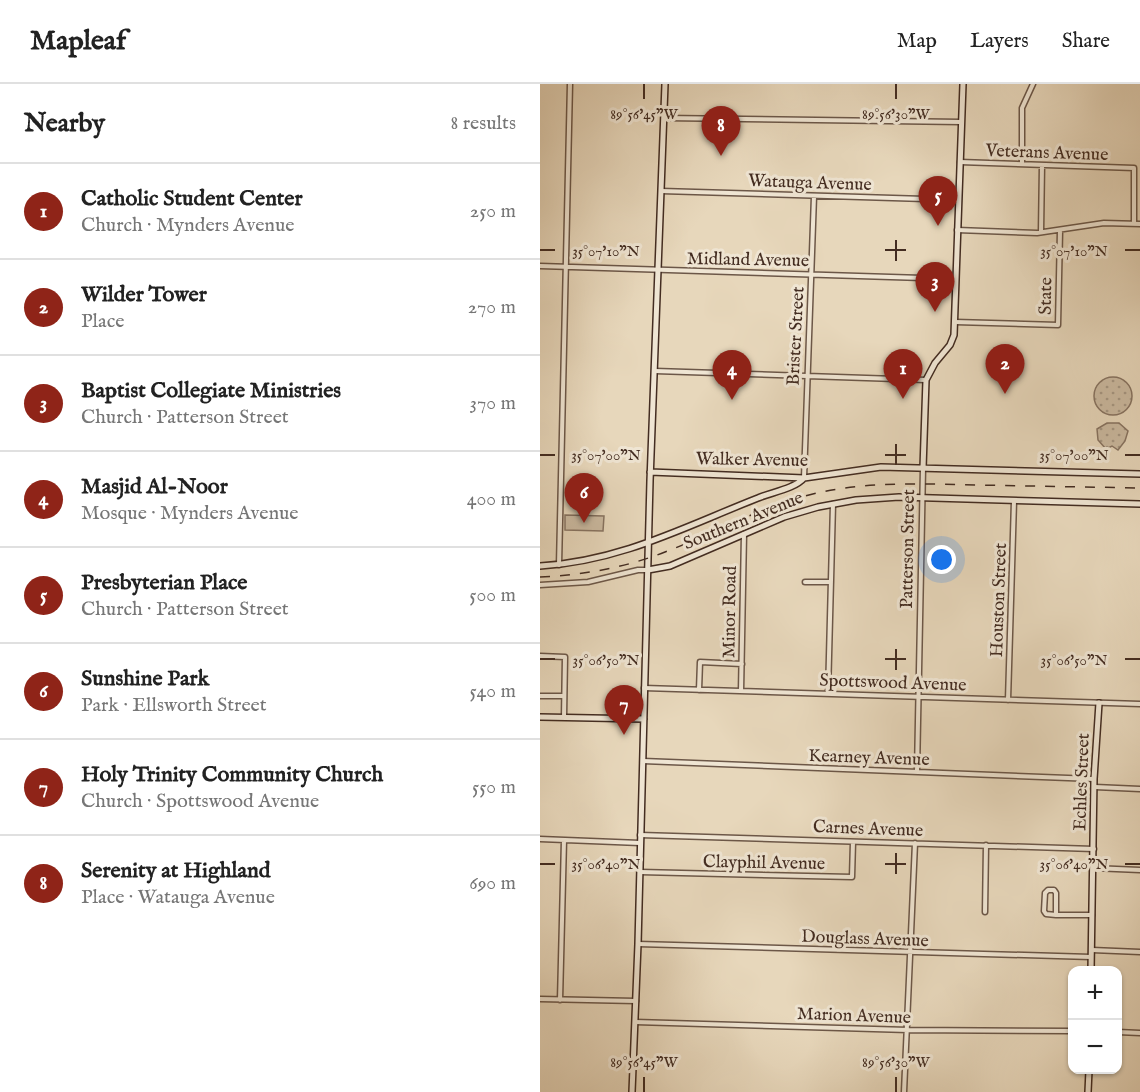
<!DOCTYPE html>
<html lang="en">
<head>
<meta charset="utf-8">
<style>
  :root { --surface:#fff; --page:#f2f2f2; --text:#222; --muted:#767676; --line:#e0e0e0; --accent:#8f2418 }
  body { margin:0; font-family:"IM FELL English",serif; background:var(--page); color:var(--text) }
  .controls { position:absolute; right:18px; bottom:18px; display:grid; overflow:hidden; border-radius:12px; box-shadow:0 2px 4px #0004 }
  .controls button { width:54px; height:54px; display:grid; place-items:center; padding:0; border:0; border-bottom:2px solid var(--line); background:var(--surface); color:var(--text); font:30px sans-serif }
  .you { position:absolute; left:402px; top:476px; width:21px; height:21px; margin:-15px; border:4px solid #fff; border-radius:50%; background:#1a73e8; box-shadow:0 0 0 9px #1a73e833 }
  .badge { display:grid; place-items:center; width:39px; height:39px; border-radius:50%; background:var(--accent); color:#fff; font-size:20px; font-weight:700 }
  .pin { position:absolute; translate:-50% -50px; filter:drop-shadow(0 2px 3px #0008) }
  .pin::after { content:''; position:absolute; top:32px; width:21px; height:18px; background:inherit; clip-path:polygon(0 0,100% 0,50% 100%) }
  .list { margin:0; padding:0; list-style:none }
  h2 { display:flex; justify-content:space-between; align-items:center; height:78px; margin:0; padding:0 24px; font-size:26px }
  h2 small { font-size:20px; font-weight:400; color:var(--muted) }
  .list li { display:grid; grid-template-columns:39px 1fr auto; gap:18px; align-items:center; box-sizing:border-box; height:96px; padding:0 24px; border-top:2px solid var(--line) }
  .list b { display:block; font-size:22px; white-space:nowrap }
  .list p { margin:0; font-size:20px; white-space:nowrap; color:var(--muted) }
  .list em { font-size:20px; font-style:normal; color:var(--muted) }
  .map { position:relative; flex:none; width:600px; height:1008px; overflow:hidden }
  header { display:flex; align-items:center; gap:36px; box-sizing:border-box; height:84px; padding:0 30px; background:var(--surface); border-bottom:2px solid var(--line) }
  header strong { font-size:28px }
  nav { display:flex; gap:33px; margin-inline-start:auto; font-size:21px }
  main { display:flex }
  aside { flex:1; background:var(--surface) }
  .map>svg:first-child { display:block }
  .grass { fill:url(#grass-dots); stroke:#877361; stroke-width:1.5 }
  .park { fill:#cbbaa1; stroke:#877361; stroke-width:1.5 }
  .lines { fill:none; stroke-linecap:round; stroke-linejoin:round }
  .street-casing { stroke:#6c5748; stroke-width:7 }
  .secondary-casing { stroke:#432c21; stroke-width:8 }
  .street { stroke:#efe5d3; stroke-width:4 }
  .secondary { stroke:#efe5d3; stroke-width:5 }
  .rail { stroke:#432c21; stroke-width:1.5; stroke-dasharray:10 10; stroke-linecap:butt }
  .ticks { fill:none; stroke:#432c21; stroke-width:2 }
  .labels { text-anchor:middle; stroke-width:6; stroke-linejoin:round; paint-order:stroke }
  .street-label { font-size:18px; fill:#432c21; stroke:#efe5d3 }
  .ticks-label { font-size:15px; text-anchor:middle; fill:#432c21; stroke:#efe5d3; stroke-width:6; stroke-linejoin:round; paint-order:stroke }
</style>
</head>
<body>
<header>
<strong>Mapleaf</strong>
<nav><a>Map</a><a>Layers</a><a>Share</a></nav>
</header>
<main>
<aside>
<h2>Nearby<small>8 results</small></h2>
<ul class="list">
<li><span class="badge">1</span><div><b>Catholic Student Center</b><p>Church · Mynders Avenue</p></div><em>250 m</em></li>
<li><span class="badge">2</span><div><b>Wilder Tower</b><p>Place</p></div><em>270 m</em></li>
<li><span class="badge">3</span><div><b>Baptist Collegiate Ministries</b><p>Church · Patterson Street</p></div><em>370 m</em></li>
<li><span class="badge">4</span><div><b>Masjid Al-Noor</b><p>Mosque · Mynders Avenue</p></div><em>400 m</em></li>
<li><span class="badge">5</span><div><b>Presbyterian Place</b><p>Church · Patterson Street</p></div><em>500 m</em></li>
<li><span class="badge">6</span><div><b>Sunshine Park</b><p>Park · Ellsworth Street</p></div><em>540 m</em></li>
<li><span class="badge">7</span><div><b>Holy Trinity Community Church</b><p>Church · Spottswood Avenue</p></div><em>550 m</em></li>
<li><span class="badge">8</span><div><b>Serenity at Highland</b><p>Place · Watauga Avenue</p></div><em>690 m</em></li>
</ul>
</aside>
<div class="map">
<svg width="600" height="1008" viewBox="0 0 600 1008">
  <defs>
    <pattern id="grass-dots" width="8" height="8" patternUnits="userSpaceOnUse" patternTransform="scale(1.5)"><rect width="8" height="8" fill="#cbbaa1"/><path d="M2 2h.1M6 6h.1" fill="none" stroke="#a69783" stroke-width="1.8" stroke-linecap="round"/></pattern>
  </defs>
  <rect width="100%" height="100%" fill="#e7d7bb"/>
  <filter id="stains"><feTurbulence type="fractalNoise" baseFrequency=".00333" numOctaves="4"/><feColorMatrix values="0 0 0 0 .2 0 0 0 0 .09 0 0 0 0 .02 0 0 0 .5 -.17"/></filter>
  <radialGradient id="worn" r=".72"><stop offset=".6" stop-color="#630" stop-opacity="0"/><stop offset="1" stop-color="#630" stop-opacity=".3"/></radialGradient>
  <path class="grass" d="M554 312a19 19 0 1 1 38 0a19 19 0 1 1-38 0Z
    M567,339H579L588,347L585,357L578,366L572,362L566,365L558,356L557,345Z"/>
  <path class="park" d="M25,431L64,432L63,447L25,446Z"/>
  <g class="lines">
    <defs>
      <path id="street" d="M124,34L421,38
        M420,78L594,84V140
        M482,80V24L493,0
        M121,107L418,116
        M417,146L497,149L564,139L600,140
        M501,148L502,81
        M0,182L415,195
        M415,238L518,241L520,147
        M115,287L386,296
        M264,394L274,112
        M19,481L30,0
        M265,498H291
        M0,501L48,498L98,486H108
        M0,572L25,573L24,633
        M104,604L600,620
        M159,606L160,578L202,580
        M201,607L204,450
        M288,610L293,420
        M0,612H24
        M468,616L474,417
        M103,677L554,695
        M377,688L383,384
        M555,703L600,705
        M100,751L554,765
        M0,755L100,759
        M553,784L600,786
        M100,788L312,793L313,758
        M445,828L446,761
        M516,831L506,830L504,827L505,809L508,806H514L516,809V831H552
        M98,860L551,873
        M552,866L600,868
        M0,915L96,917
        M20,916L24,756
        M95,938L368,946L532,947
        M578,948L600,949
        M364,1008L375,759"/>
      <path id="secondary" d="M383,384L386,296L395,279L410,261L414,251L423,0
        M110,388L264,394L341,383L600,390
        M0,482C81,477 144,443 218,414C232,408 254,405 264,394
        M108,486L130,482L244,433L278,423L316,416L359,413L600,420
        M0,633L104,635
        M551,886L554,695L559,619
        M92,1008L98,860L110,397L125,0
        M548,1008L549,986"/>
    </defs>
    <use href="#street" class="street-casing"/>
    <use href="#secondary" class="secondary-casing"/>
    <use href="#street" class="street"/>
    <use href="#secondary" class="secondary"/>
    <path class="rail" d="M0,493C43,491 84,484 125,468C176,449 223,421 277,409C330,397 383,400 436,401C491,402 545,403 600,404"/>
  </g>
  <path class="ticks" d="M104,0V15M356,0V15M356,156V177M0,166H15M345,166H366M585,166H600M356,360V381M0,371H15M345,371H366M585,371H600M356,565V586M0,575H15M345,575H366M585,575H600M356,769V790M0,780H15M345,780H366M585,780H600M104,993V1008M356,993V1008"/>
  <g class="labels">
    <g class="street-label">
      <text transform="translate(507 68) rotate(2)" y="6">Veterans Avenue</text>
      <text transform="translate(270 98) rotate(2)" y="6">Watauga Avenue</text>
      <text transform="translate(208 175) rotate(1)" y="6">Midland Avenue</text>
      <text transform="translate(505 212) rotate(-89)" y="6">State</text>
      <text transform="translate(255 252) rotate(-87)" y="6">Brister Street</text>
      <text transform="translate(212 375) rotate(1)" y="6">Walker Avenue</text>
      <text transform="translate(203 436) rotate(-22)" y="6">Southern Avenue</text>
      <text transform="translate(367 465) rotate(-89)" y="6">Patterson Street</text>
      <text transform="translate(458 516) rotate(-88)" y="6">Houston Street</text>
      <text transform="translate(189 528) rotate(-89)" y="6">Minor Road</text>
      <text transform="translate(353 598) rotate(2)" y="6">Spottswood Avenue</text>
      <text transform="translate(329 673) rotate(2)" y="6">Kearney Avenue</text>
      <text transform="translate(541 698) rotate(-88)" y="6">Echles Street</text>
      <text transform="translate(328 744) rotate(2)" y="6">Carnes Avenue</text>
      <text transform="translate(224 778) rotate(1)" y="6">Clayphil Avenue</text>
      <text transform="translate(325 854) rotate(2)" y="6">Douglass Avenue</text>
      <text transform="translate(314 931) rotate(2)" y="6">Marion Avenue</text>
    </g>
  </g>
  <g class="ticks-label">
    <text x="104" y="35">89°56'45"W</text>
    <text x="356" y="35">89°56'30"W</text>
    <text x="66" y="172">35°07'10"N</text>
    <text x="534" y="172">35°07'10"N</text>
    <text x="66" y="376">35°07'00"N</text>
    <text x="534" y="376">35°07'00"N</text>
    <text x="66" y="581">35°06'50"N</text>
    <text x="534" y="581">35°06'50"N</text>
    <text x="66" y="785">35°06'40"N</text>
    <text x="534" y="785">35°06'40"N</text>
    <text x="104" y="983">89°56'45"W</text>
    <text x="356" y="983">89°56'30"W</text>
  </g>
  <rect width="100%" height="100%" filter="url(#stains)"/>
  <rect width="100%" height="100%" fill="url(#worn)"/>
</svg>
<div class="controls">
<button>+</button>
<button>−</button>
</div>
<div class="you"></div>
<div class="pin badge" style="left:363px;top:315px">1</div>
<div class="pin badge" style="left:465px;top:310px">2</div>
<div class="pin badge" style="left:395px;top:228px">3</div>
<div class="pin badge" style="left:192px;top:316px">4</div>
<div class="pin badge" style="left:398px;top:142px">5</div>
<div class="pin badge" style="left:44px;top:439px">6</div>
<div class="pin badge" style="left:84px;top:651px">7</div>
<div class="pin badge" style="left:181px;top:72px">8</div>
</div>
</main>
</body>
</html>
